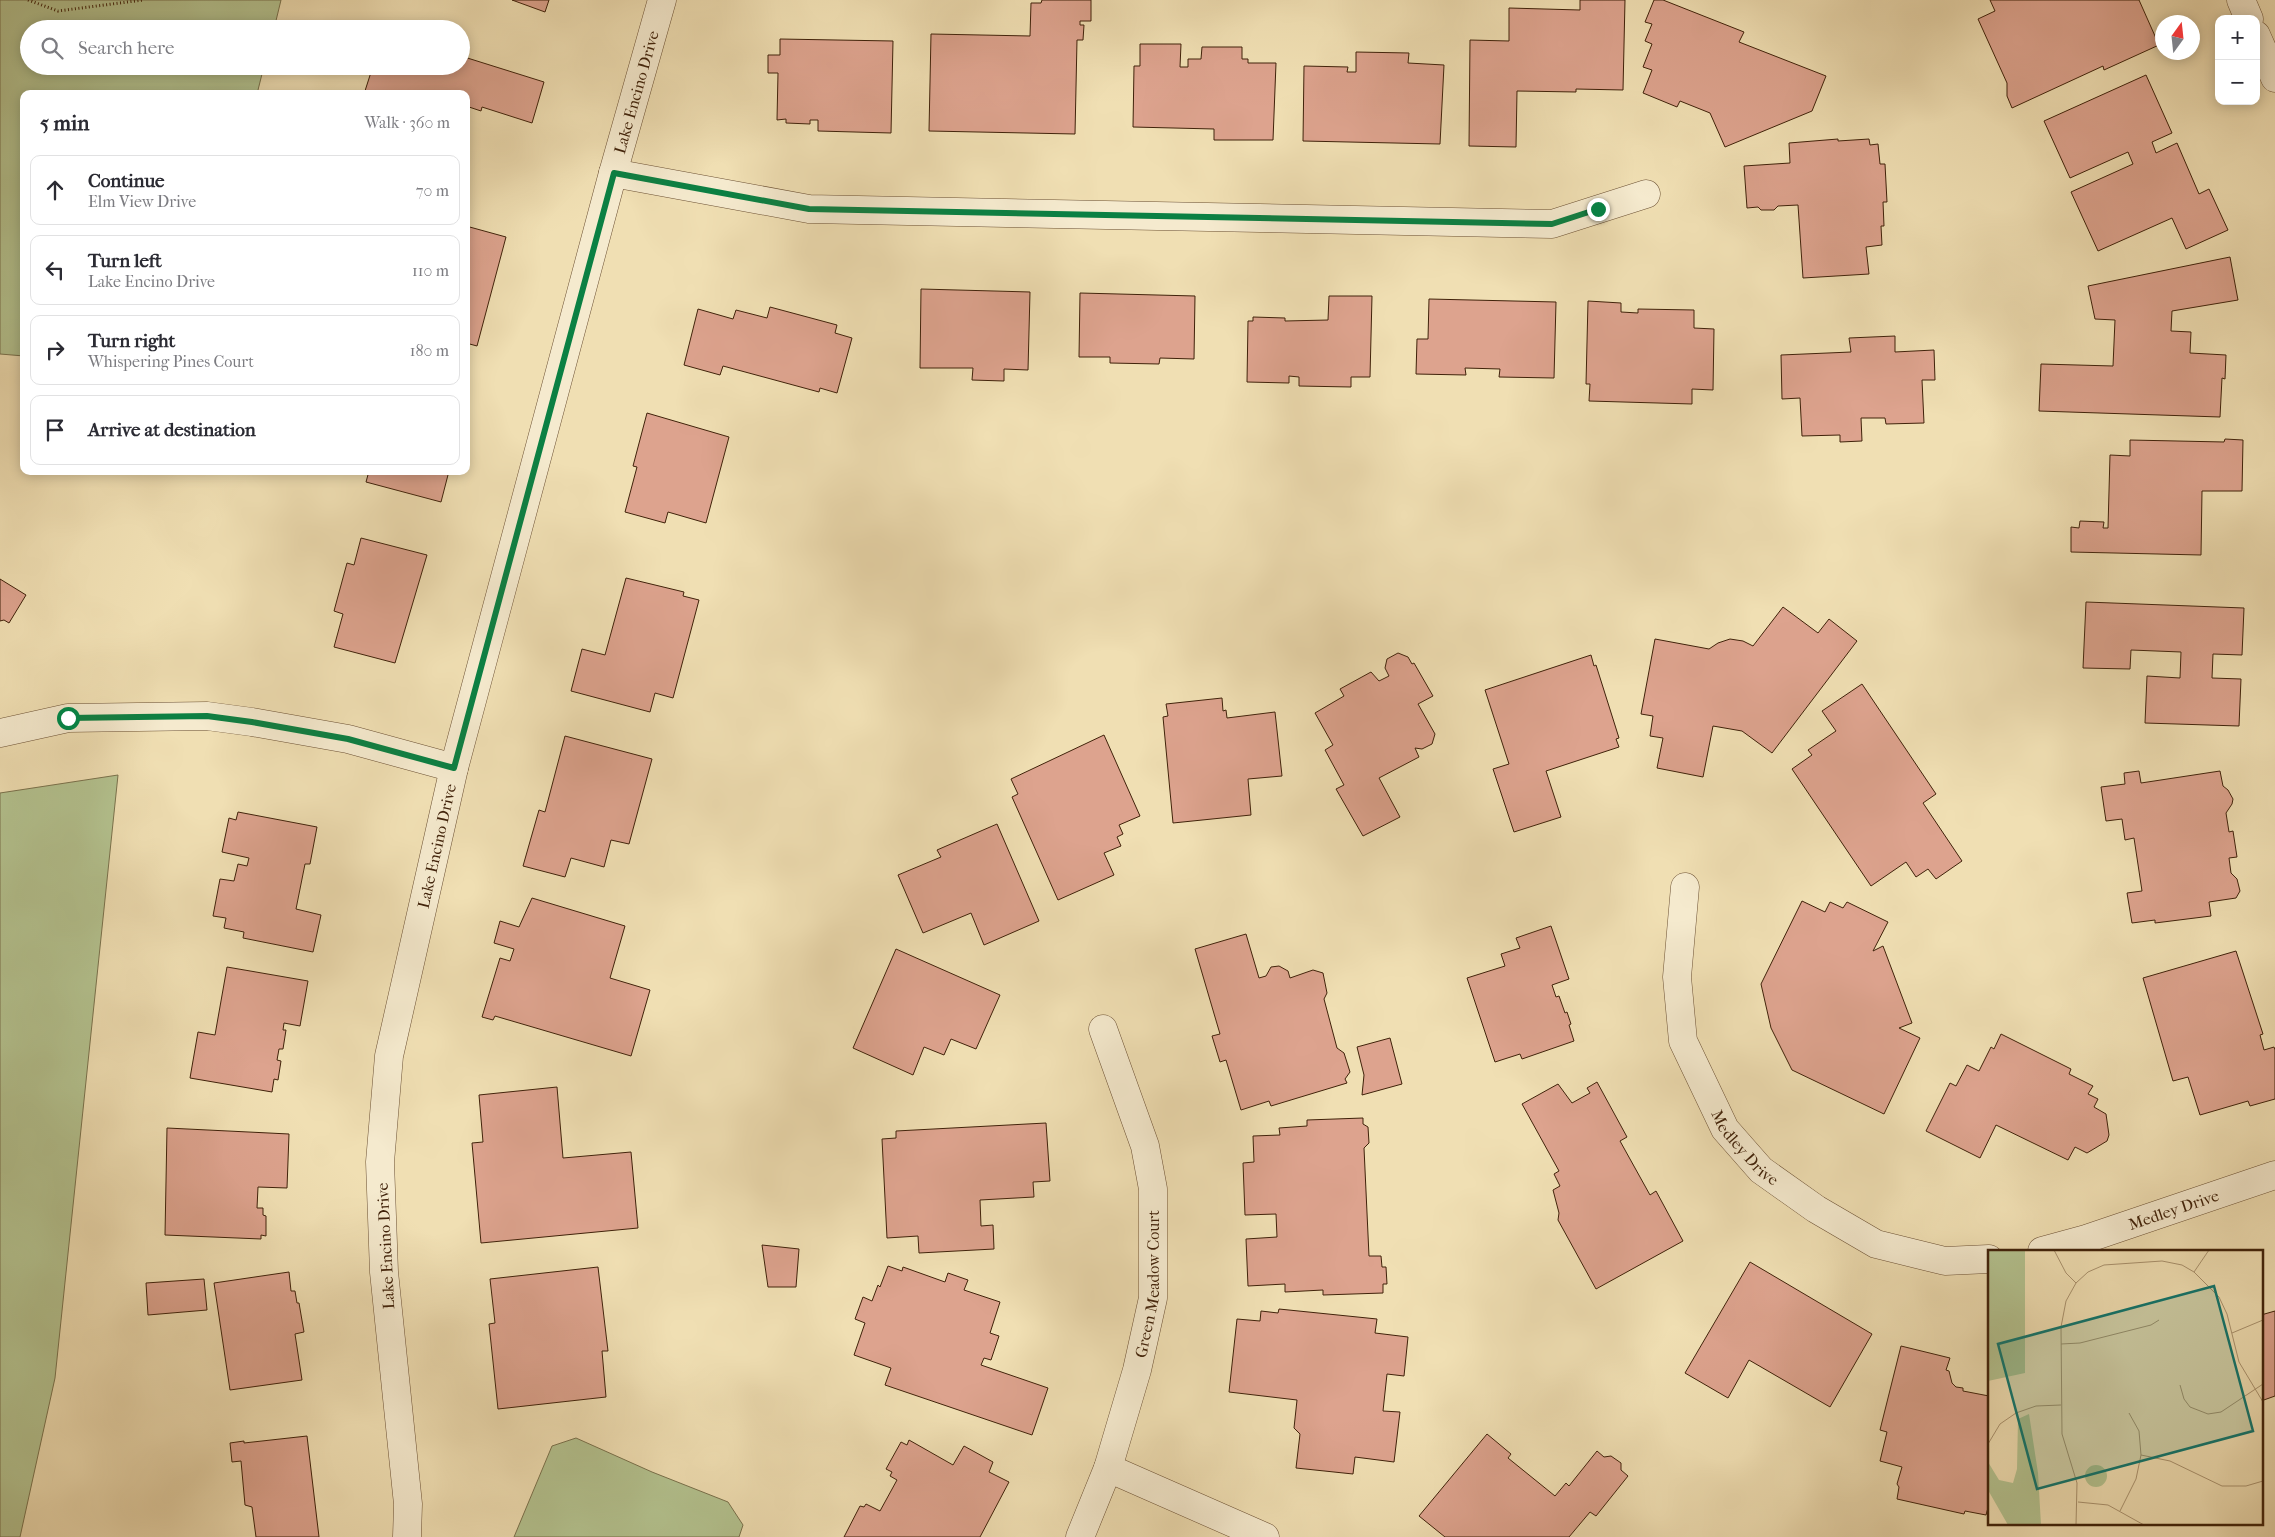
<!DOCTYPE html>
<html lang="en">
<head>
<meta charset="utf-8">
<style>
  :root { --surface:#fff; --page:#f2f2f3; --text:#2b2b33; --muted:#7c7c81; --line:#e1e1e2 }
  body { margin:0; font-family:"IM FELL French Canon",serif; background:var(--page); color:var(--text) }
  .controls { position:absolute; right:15px; top:15px; display:grid; overflow:hidden; border-radius:10px; box-shadow:0 2px 12px #0003 }
  .controls button { width:45px; height:45px; display:grid; place-items:center; padding:0; border:0; border-bottom:1px solid var(--line); background:var(--surface); color:var(--text); font:25px sans-serif }
  .compass { position:absolute; left:2155px; top:15px; width:45px; height:45px; border-radius:50%; background:var(--surface); box-shadow:0 2px 12px #0003; rotate:15deg }
  .stop { position:absolute; width:15px; height:15px; margin:-11px; border:4px solid #0b8043; border-radius:50%; background:#fff }
  .stop.end { background:#0b8043; border-color:#fff; box-shadow:0 1px 5px #0008 }
  .list { margin:0; padding:0; list-style:none }
  h2 { display:flex; justify-content:space-between; align-items:center; height:65px; margin:0; padding:0 20px; font-size:21px }
  h2 small { font-size:16px; font-weight:400; color:var(--muted) }
  .list li { display:grid; grid-template-columns:32px 1fr auto; gap:15px; align-items:center; box-sizing:border-box; height:70px; margin:0 10px 10px; padding:0 10px; border:1px solid var(--line); border-radius:10px }
  .list b { display:block; font-size:19px; white-space:nowrap }
  .list p { margin:0; font-size:16px; white-space:nowrap; color:var(--muted) }
  .list em { font-size:16px; font-style:normal; color:var(--muted) }
  .icon { flex:none; width:28px; height:28px; fill:none; stroke:currentColor; stroke-width:2; stroke-linecap:round; stroke-linejoin:round }
  .map { position:relative; flex:none; width:2275px; height:1537px; overflow:hidden }
  .search { position:absolute; background:var(--surface); box-shadow:0 2px 12px #0003; left:20px; top:20px; width:450px; height:55px; display:flex; align-items:center; gap:12px; box-sizing:border-box; padding:0 18px; border-radius:28px; color:var(--muted); font-size:19px }
  .panel { position:absolute; background:var(--surface); box-shadow:0 2px 12px #0003; left:20px; top:90px; width:450px; height:385px; border-radius:10px }
  .map>svg:first-child { display:block }
  .green { fill:#b4c390; stroke:#7a724d }
  .building { fill:#dda38e; stroke:#40220a }
  .lines { fill:none; stroke-linecap:round; stroke-linejoin:round }
  .minor-casing { stroke:#6c5134; stroke-width:29 }
  .path { stroke:#40220a; stroke-width:3; stroke-dasharray:1 2.5; stroke-linecap:butt }
  .minor { stroke:#f5eace; stroke-width:28 }
  .route { stroke:#0b8043; stroke-width:6 }
  .labels { text-anchor:middle; stroke-width:5; stroke-linejoin:round; paint-order:stroke }
  .street-label { font-size:16px; fill:#40220a; stroke:#f5eace }
  .inset-road { fill:none; stroke:#aa936f; stroke-width:1 }
  .view { fill:#0f766e; fill-opacity:0.15; stroke:#0f766e; stroke-width:2.5 }
  .inset-edge { fill:none; stroke:#40220a; stroke-width:2.5 }
</style>
</head>
<body>
<div class="map">
<svg width="2275" height="1537" viewBox="0 0 2275 1537">
  <rect width="100%" height="100%" fill="#f0dfb3"/>
  <filter id="stains"><feTurbulence type="fractalNoise" baseFrequency=".004" numOctaves="4"/><feColorMatrix values="0 0 0 0 .2 0 0 0 0 .09 0 0 0 0 .02 0 0 0 .5 -.17"/></filter>
  <radialGradient id="worn" r=".72"><stop offset=".6" stop-color="#630" stop-opacity="0"/><stop offset="1" stop-color="#630" stop-opacity=".3"/></radialGradient>
  <path class="green" d="M0,0H281L274,29H29V66H264L257,94H24V356L0,354Z
    M118,775L55,1378L20,1537H0V793Z
    M576,1438L652,1472L728,1502L743,1525L739,1537H514L552,1446Z"/>
  <path class="building" d="M512,0H549L545,12Z
    M1042,0H1091V21H1080V25H1084L1083,40H1077L1075,134L929,131L931,34L1030,36L1031,3H1041Z
    M1580,0H1625L1623,90L1576,89V92L1517,91L1516,147L1469,146L1470,40L1509,41V8L1580,10Z
    M1654,0H1663L1744,32L1739,42L1826,76L1812,111L1725,147L1710,113L1680,101L1677,107L1643,93L1652,70L1643,67L1652,44L1645,41L1652,24L1645,22Z
    M1990,0H2139L2159,45L2104,70L2103,66L2012,108L2007,96V83L1978,19L1995,11Z
    M780,39L893,41L891,133L818,131V120H810V124L786,123V119L777,120L778,73H768V55H780Z
    M1140,44H1181L1180,67H1188V59H1201L1202,47H1242V59H1248V63H1276L1273,140H1214V129L1133,127L1134,66H1140Z
    M1356,52L1409,53L1408,63L1444,65L1440,144L1303,141L1304,66L1348,67L1347,72H1356Z
    M461,56L544,82L532,123L482,107L481,111L466,106V94H364L373,66H461Z
    M2146,75L2172,133L2152,142L2156,153L2177,143L2199,194L2209,189L2228,230L2186,249L2172,218L2098,251L2071,192L2133,164L2128,152L2070,178L2044,121Z
    M1838,139V141L1869,139L1870,145L1878,144L1880,164H1885L1887,202H1883L1884,226H1881L1882,245L1866,247L1869,274L1803,278L1798,205L1778,206L1774,210H1761L1758,207L1747,208L1744,166L1790,163L1789,143Z
    M466,226L506,237L477,346L466,343Z
    M2230,257L2238,300L2172,311L2171,331L2191,332L2190,353L2226,355L2225,379L2222,378L2220,417L2039,411L2041,364L2113,366L2115,320L2095,319L2088,286Z
    M921,289L1030,292L1028,370L1004,369V381L972,380L973,368H920Z
    M1080,293L1195,296L1194,359L1160,358L1159,364L1110,363V357H1079Z
    M1329,296H1372L1370,377H1351V387L1299,386V377L1289,376V383L1247,382L1248,321H1253V317L1285,318V321L1328,320Z
    M1429,299L1556,302L1554,378L1499,377L1500,369L1465,368L1466,375L1416,374L1417,339H1428Z
    M1588,301L1621,303V312L1638,313V309L1694,310V328L1714,329L1713,390L1692,389V404L1589,401L1590,384H1586Z
    M770,307L837,325L835,333L852,338L837,393L820,388L819,392L723,366L720,375L684,365L698,309L733,319L736,310L767,318Z
    M1895,336V352L1934,350L1935,380H1922L1924,423L1886,424L1885,418H1861L1862,441L1840,442V435L1802,436L1800,398L1782,399L1781,355L1851,352L1849,338Z
    M647,413L729,437L706,523L668,512L665,523L625,512L637,467L633,466Z
    M2225,439L2243,440L2242,491H2202L2201,555L2071,552V527L2079,528L2080,521L2104,522L2103,528H2108L2110,455L2130,456V440L2224,442Z
    M369,471H449L441,502L366,482Z
    M361,538L427,555L395,663L334,647L343,614L334,611L347,563L354,565Z
    M626,578L684,592L683,596L699,600L673,698L655,693L650,712L571,691L582,649L605,655Z
    M0,579L26,595L9,623L4,620L0,621Z
    M2086,602L2244,608L2242,655L2213,654L2212,678L2241,679L2239,726L2145,723L2147,676L2180,678L2181,652L2131,650L2130,669L2083,668Z
    M1783,607L1818,633L1829,619L1857,641L1772,753L1742,731L1713,726L1703,777L1657,768L1663,738L1650,736L1653,716L1641,714L1655,639L1709,649L1718,643L1730,639L1743,641L1753,646Z
    M1398,653L1408,657L1412,664L1414,663L1433,696L1418,704L1435,734L1432,744L1422,749L1415,748L1419,757L1379,778L1400,817L1363,836L1336,789L1344,785L1325,750L1333,745L1315,713L1344,696L1340,689L1371,672L1379,681L1389,676L1385,668L1387,659Z
    M1591,655L1594,666L1596,665L1619,738L1616,739L1619,747L1546,771L1561,817L1514,832L1493,769L1509,764L1485,690Z
    M1862,684L1936,794L1923,803L1962,861L1936,879L1928,869L1916,877L1906,862L1871,886L1792,769L1812,755L1808,750L1836,731L1822,711Z
    M1222,698L1223,711L1226,710L1227,718L1275,712L1282,776L1248,779L1251,815L1173,823L1163,717L1168,716L1166,704Z
    M1104,735L1140,816L1119,825L1123,834L1117,837L1121,846L1104,853L1114,875L1058,900L1012,797L1018,794L1011,779Z
    M565,736L652,759L629,844L611,840L604,867L571,858L565,877L523,866L539,810L545,812Z
    M2139,771L2141,783L2220,771L2223,786L2228,790L2233,799L2232,804L2226,813L2229,832L2233,831L2237,857L2229,858L2231,873L2237,879L2240,891L2236,898L2209,902L2211,916L2155,923V920L2132,923L2127,893L2142,891L2134,838L2125,840L2122,819L2106,821L2101,787L2125,784L2124,773Z
    M238,812L317,827L310,864H305L296,909L321,915L313,952L243,938L244,932L224,928L226,918L213,916L220,879L234,881L238,864L247,866L249,858L222,852L229,818L236,820Z
    M997,824L1039,921L984,945L971,913L923,933L898,875L941,857L937,850Z
    M532,898L625,926L610,978L650,990L631,1056L495,1016L493,1020L482,1017L500,958L510,961L514,949L494,943L500,921L519,927Z
    M1802,901L1825,912L1830,902L1843,908L1847,902L1888,922L1873,951L1883,946L1912,1023L1899,1028L1920,1038L1884,1114L1792,1070L1771,1028L1761,984Z
    M1551,926L1569,979L1552,985L1556,997L1559,996L1565,1013L1567,1012L1571,1024L1569,1025L1574,1041L1522,1059L1520,1054L1495,1062L1467,978L1505,966L1501,954L1520,948L1516,938Z
    M1246,934L1259,978L1266,976L1271,967L1279,966L1288,971L1290,978L1313,970L1323,973L1327,993L1324,999L1337,1048L1344,1053L1350,1072L1345,1079L1347,1083L1271,1106L1269,1101L1241,1110L1226,1060L1220,1062L1212,1036L1220,1034L1195,949Z
    M896,949L1000,995L976,1049L951,1039L944,1055L924,1047L913,1075L853,1048Z
    M2236,951L2263,1034L2260,1035L2264,1050L2274,1047L2275,1050V1099L2250,1106L2248,1101L2200,1115L2188,1077L2173,1081L2143,978Z
    M227,967L308,981L300,1026L284,1023L283,1030H286L283,1049H279L277,1060L281,1061L278,1080L274,1079L272,1092L190,1078L198,1032L215,1035Z
    M2001,1034L2071,1069L2069,1074L2093,1086L2088,1094L2098,1099L2094,1107L2106,1114L2109,1135L2107,1141L2087,1153L2075,1147L2068,1160L1996,1125L1980,1158L1926,1131L1950,1083L1956,1086L1967,1065L1979,1071L1991,1047L1994,1049Z
    M1390,1038L1402,1084L1362,1095L1364,1075L1357,1047Z
    M1597,1082L1627,1137L1620,1141L1650,1195L1656,1191L1683,1241L1596,1289L1558,1220L1559,1213L1553,1190L1560,1186L1554,1174L1559,1171L1522,1104L1558,1084L1572,1103L1590,1093L1587,1088Z
    M557,1087L563,1158L631,1152L638,1228L481,1243L472,1143L483,1142L479,1095Z
    M1363,1118V1124L1368,1127L1369,1143L1364,1148L1369,1256H1381L1382,1267H1386L1387,1284H1383V1293L1323,1295V1290L1285,1292V1284L1248,1286L1246,1239L1277,1237L1276,1214L1245,1215L1243,1163L1254,1162L1253,1136L1280,1135L1279,1128L1307,1126V1120Z
    M1046,1123L1050,1181L1033,1182L1034,1197L980,1200L981,1226L993,1225L994,1249L919,1253L918,1236L887,1238L882,1139L896,1138V1131Z
    M167,1128L289,1134L287,1188L258,1187L257,1208H263V1215L266,1216V1236L261,1235V1239L165,1235Z
    M762,1245L799,1249L796,1287H768Z
    M1750,1262L1872,1334L1830,1407L1749,1360L1728,1398L1685,1373Z
    M888,1266L902,1271L903,1267L945,1282L948,1273L968,1280L964,1290L1000,1302L990,1333L999,1336L991,1360L984,1358L981,1365L1048,1388L1032,1435L885,1385L891,1368L854,1355L865,1323L855,1319L863,1297L872,1301L878,1285L880,1287Z
    M598,1267L608,1351H602L606,1397L498,1409L489,1324L495,1323L490,1279Z
    M289,1272L291,1291H295L297,1303H299L304,1332L295,1334L302,1380L230,1390L214,1283Z
    M204,1279L207,1310L148,1315L146,1283Z
    M1279,1309L1377,1319L1375,1333L1408,1337L1404,1376L1387,1374L1383,1411L1400,1412L1394,1462L1355,1457L1353,1474L1296,1468L1300,1434L1294,1428L1297,1400L1229,1392L1237,1319L1260,1321L1261,1311L1278,1313Z
    M2275,1311V1396L2261,1401V1315Z
    M1901,1346L1950,1358L1946,1370L1949,1371L1952,1383L1956,1387L1963,1388V1391L1989,1396V1504L1986,1515L1965,1511L1964,1514L1897,1499L1899,1487L1897,1484L1902,1467L1880,1461L1887,1432L1880,1430Z
    M1487,1434L1511,1454L1508,1458L1555,1496L1566,1483L1569,1486L1597,1451L1604,1457L1611,1456L1621,1463V1470L1628,1476L1596,1516L1590,1512L1569,1537H1445L1419,1516Z
    M307,1436L319,1537H256L252,1507L245,1505L241,1461L232,1462L230,1443L244,1441V1443Z
    M909,1440L953,1465L964,1446L993,1462L989,1472L1009,1482L980,1537H844L860,1506L864,1507L866,1504L880,1511L897,1480L890,1476L892,1472L886,1469L901,1442L907,1445Z"/>
  <g class="lines">
    <defs>
      <g id="minor">
        <path d="M2241,0L2249,19"/>
        <path d="M2256,35L2275,78"/>
        <path d="M613,173L809,209L1552,224L1646,194"/>
        <path d="M0,733L68,718L207,716L252,722L348,739L454,768"/>
        <path id="s1" d="M1685,887L1677,977L1683,1041L1725,1129L1761,1170L1816,1209L1876,1244L1945,1261L1989,1259"/>
        <path id="s2" d="M2042,1251L2086,1239L2275,1175"/>
        <path d="M1108,1468L1265,1537"/>
        <path id="s3" d="M407,1537L408,1504L384,1272L380,1162L389,1056L454,768L613,173L662,0"/>
        <path id="s4" d="M1080,1537L1108,1468L1137,1370L1153,1298V1189L1145,1146L1103,1029"/>
      </g>
    </defs>
    <use href="#minor" class="minor-casing"/>
    <path class="path" d="M28,0L58,11L143,0"/>
    <use href="#minor" class="minor"/>
  </g>
  <g class="lines">
    <path class="route" d="M68,718L207,716L252,722L348,739L454,768L614,173L809,209L1552,224L1598,209"/>
  </g>
  <g class="labels">
    <g class="street-label">
      <text dy="6" stroke="none"><textPath href="#s3" startOffset="1478">Lake Encino Drive</textPath></text>
      <text dy="6" stroke="none"><textPath href="#s3" startOffset="698">Lake Encino Drive</textPath></text>
      <text dy="6" stroke="none"><textPath href="#s1" startOffset="279">Medley Drive</textPath></text>
      <text dy="6" stroke="none"><textPath href="#s2" startOffset="138">Medley Drive</textPath></text>
      <text transform="translate(385 1246) rotate(-93)" y="6">Lake Encino Drive</text>
      <text dy="6" stroke="none"><textPath href="#s4" startOffset="264">Green Meadow Court</textPath></text>
    </g>
  </g>
  <g transform="translate(1988 1250)">
    <rect width="275" height="275" fill="#f0dfb3"/>
    <path d="M0,0H37V123L0,131ZM41,164L50,223L53,275H20L0,240V212L11,230L25,233L29,219L30,169ZM97 226a11 11 0 1 1 22 0a11 11 0 1 1-22 0Z" fill="#b4c390"/>
    <path class="inset-road" d="M66,0L78,23L88,33M206,22L221,0M244,83L275,70M73,94L92,93L163,75L171,70M192,135L196,149L202,157L220,164L233,162L275,134M0,194L12,174L28,163L48,156L73,155M153,205L182,211L234,236H258L275,231M90,252L120,255L156,275M132,261L148,229L153,205L151,181L141,163M88,275L89,233L74,184L73,77L78,51L88,33L100,22L116,15L174,11L194,15L206,22L231,47L239,64L251,112L275,152"/>
    <path class="view" d="M226,36L265,181L49,239L10,94Z"/>
    <rect width="275" height="275" class="inset-edge"/>
  </g>
  <rect width="100%" height="100%" filter="url(#stains)"/>
  <rect width="100%" height="100%" fill="url(#worn)"/>
</svg>
<div class="controls">
<button>+</button>
<button>−</button>
</div>
<svg class="compass" viewBox="-18 -18 36 36"><path d="M0-13l5 13h-10z" fill="#e53935"/><path d="M0 13l5-13h-10z" fill="#7c7c81"/></svg>
<div class="stop" style="left:68px;top:718px"></div>
<div class="stop end" style="left:1598px;top:209px"></div>
<div class="search"><svg class="icon" aria-label="search" viewBox="0 0 24 24"><circle cx="10" cy="10" r="6"/><path d="M15 15l6 6"/></svg>Search here</div>
<section class="panel">
<h2>5 min<small>Walk · 360 m</small></h2>
<ul class="list">
<li><svg class="icon" aria-label="ahead" viewBox="0 0 24 24"><path d="M12 20V5M6 11l6-6 6 6"/></svg><div><b>Continue</b><p>Elm View Drive</p></div><em>70 m</em></li>
<li><svg class="icon" aria-label="left" viewBox="0 0 24 24"><path d="M17 20v-9H6M10 6l-5 5 5 5"/></svg><div><b>Turn left</b><p>Lake Encino Drive</p></div><em>110 m</em></li>
<li><svg class="icon" aria-label="right" viewBox="0 0 24 24"><path d="M7 20v-9h11M14 6l5 5-5 5"/></svg><div><b>Turn right</b><p>Whispering Pines Court</p></div><em>180 m</em></li>
<li><svg class="icon" aria-label="arrive" viewBox="0 0 24 24"><path d="M6 21V4h12l-3 4 3 4H6"/></svg><div><b>Arrive at destination</b></div></li>
</ul>
</section>
</div>
</body>
</html>
